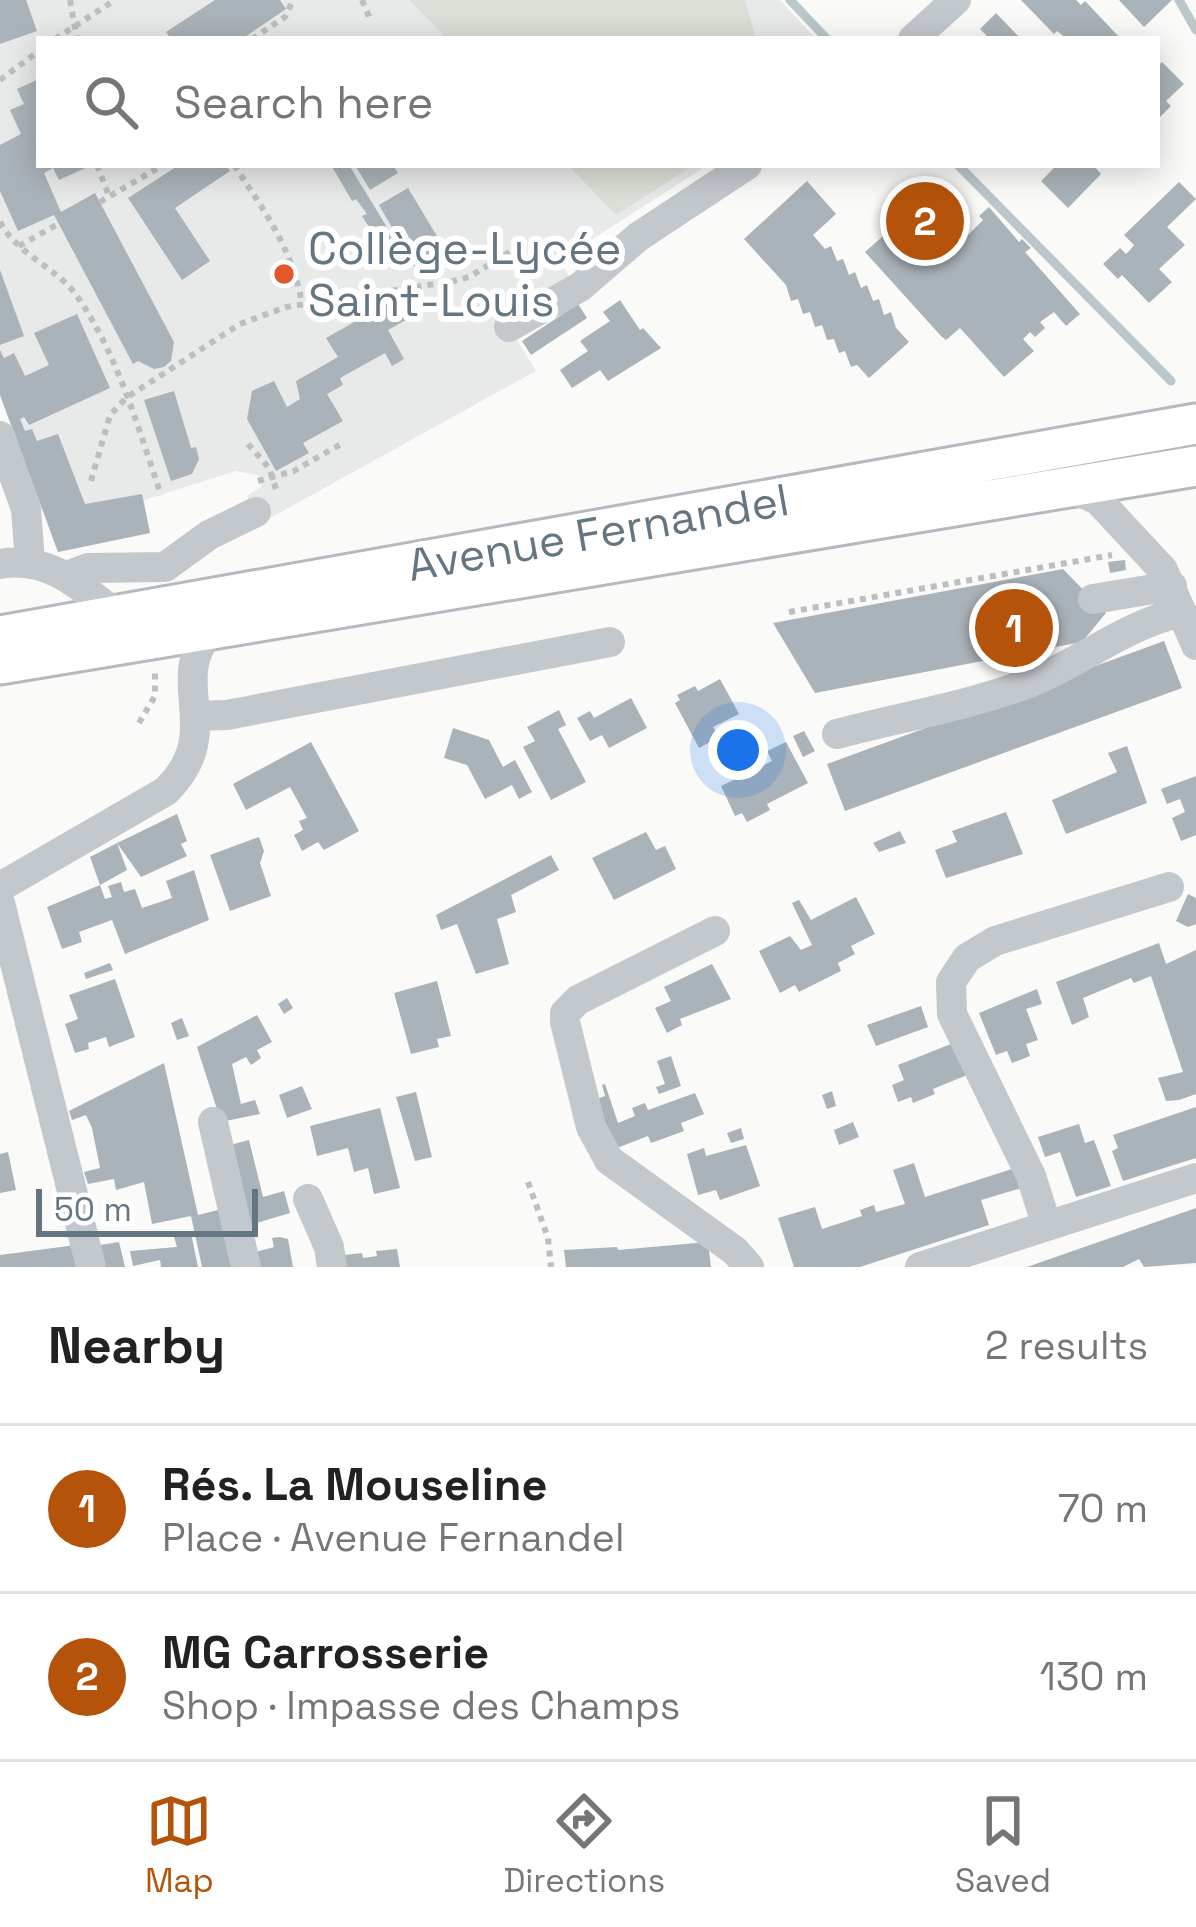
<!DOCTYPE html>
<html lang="en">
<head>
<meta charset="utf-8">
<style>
  :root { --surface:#fff; --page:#f2f2f2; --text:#222; --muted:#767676; --line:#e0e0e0; --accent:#b45309 }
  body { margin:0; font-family:"Space Grotesk",sans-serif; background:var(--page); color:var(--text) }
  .scale { position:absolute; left:36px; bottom:30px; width:222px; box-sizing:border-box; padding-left:12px; border:6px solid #657683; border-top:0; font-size:33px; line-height:42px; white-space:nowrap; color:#657683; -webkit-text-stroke:9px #fff; paint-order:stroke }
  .you { position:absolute; left:738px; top:750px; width:42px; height:42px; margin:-30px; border:9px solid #fff; border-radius:50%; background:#1a73e8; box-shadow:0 0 0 18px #1a73e833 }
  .badge { display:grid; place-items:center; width:78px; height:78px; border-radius:50%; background:var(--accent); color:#fff; font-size:39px; font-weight:700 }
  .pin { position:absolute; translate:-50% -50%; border:6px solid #fff; box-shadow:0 3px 12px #0006 }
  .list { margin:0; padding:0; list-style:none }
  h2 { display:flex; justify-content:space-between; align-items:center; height:156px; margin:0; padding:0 48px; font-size:51px }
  h2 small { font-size:39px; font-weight:400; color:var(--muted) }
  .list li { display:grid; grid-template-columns:78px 1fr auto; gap:36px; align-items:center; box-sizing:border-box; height:168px; padding:0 48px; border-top:3px solid var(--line) }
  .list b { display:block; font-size:45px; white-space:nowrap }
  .list p { margin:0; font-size:39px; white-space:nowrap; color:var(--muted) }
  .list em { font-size:39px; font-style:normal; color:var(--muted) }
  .icon { flex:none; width:66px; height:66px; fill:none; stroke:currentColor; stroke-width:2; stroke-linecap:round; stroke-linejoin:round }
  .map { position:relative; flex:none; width:1196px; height:1267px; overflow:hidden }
  .search { position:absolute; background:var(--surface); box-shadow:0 6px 30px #0003; left:36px; right:36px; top:36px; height:132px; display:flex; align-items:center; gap:30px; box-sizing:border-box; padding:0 42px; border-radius:0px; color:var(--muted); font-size:45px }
  .sheet { height:492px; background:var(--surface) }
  nav { display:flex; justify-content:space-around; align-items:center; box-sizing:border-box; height:168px; border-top:3px solid var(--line); background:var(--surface); font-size:33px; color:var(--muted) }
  nav a { display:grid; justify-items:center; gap:6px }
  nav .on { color:var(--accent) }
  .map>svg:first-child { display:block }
  .built { fill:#e8e9e9 }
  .green { fill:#dadfd7 }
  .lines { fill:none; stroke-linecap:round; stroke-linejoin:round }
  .stream { stroke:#bbc7cb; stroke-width:9 }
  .building { fill:#aab3b9 }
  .major-casing { stroke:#b5babe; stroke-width:45 }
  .path { stroke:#bbbfc2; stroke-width:6; stroke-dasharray:6 6; stroke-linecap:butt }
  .minor { stroke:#c3c8cc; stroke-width:30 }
  .major { stroke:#fff; stroke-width:39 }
  .poi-dot { fill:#e4572e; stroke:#fff; stroke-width:4.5 }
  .labels { text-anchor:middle; stroke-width:12; stroke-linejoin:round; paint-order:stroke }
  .poi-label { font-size:45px; fill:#657683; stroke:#fff; text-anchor:start }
  .street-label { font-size:45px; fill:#657683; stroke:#fff }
</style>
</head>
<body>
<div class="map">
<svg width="1196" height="1267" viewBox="0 0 1196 1267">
  <rect width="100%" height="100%" fill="#fafaf8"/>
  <path class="built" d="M0,0H780L816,39H39V165H708L560,260L572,282L509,327L536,371L261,523L247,496L262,486L258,475L236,471L144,500L150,533L58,552L0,395Z"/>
  <path class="green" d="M410,0H745L756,39H447Z
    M568,165H694L616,215Z"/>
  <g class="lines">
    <path class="stream" d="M790,0L827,39
      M1179,0L1196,30
      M958,165L1171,381"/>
  </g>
  <path class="building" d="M0,0H26L37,31L0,44Z
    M215,0H280L286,9L242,39H171L166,32Z
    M1021,0H1076L1081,5L1085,1L1121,39H1067L1057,31L1054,34Z
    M1119,0H1172L1144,27Z
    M996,13L1021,39H990L980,29Z
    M1162,62L1184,84L1166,101L1171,106L1157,120V67Z
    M39,79V165H92L59,180L53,168L44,173L61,212L95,193L174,342L171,361L164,367L154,369L138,361L133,364L54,215L18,231L0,191V145L21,134L10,110L24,104L17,89Z
    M179,165H226L230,171L175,208L210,261L182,280L128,198Z
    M331,165H349L407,260L395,267L362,216L367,214L356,199L352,201Z
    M355,165H393L398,173L370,190Z
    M1057,165H1093L1101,174L1068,208L1041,181Z
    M807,181L836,214L813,235L825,249L831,246L837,261L843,259L849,275L855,272L861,288L867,285L873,301L879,299L884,315L891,312L896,328L909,342L869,378L857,365L851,367L845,351L839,353L834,339L827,340L822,325L815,327L810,312L803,314L798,299L791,301L786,285L744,239Z
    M1179,182L1196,199L1167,227L1185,245L1159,269L1172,282L1149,303L1122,275L1118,279L1103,264L1120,248L1126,254L1130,250L1134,245L1124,235Z
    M408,188L446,251L416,269L379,205Z
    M924,200L961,242L983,220L979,216L989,207L1019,242L1022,239L1031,248L1025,252L1080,314L1066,326L1054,312L1040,322L1045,328L1035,337L1030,332L1023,339L1034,351L1004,377L960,328L946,340L941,336L865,252Z
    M0,270L24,336L0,345Z
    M406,293L418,313L388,330L404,359L392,366L385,353L340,378L343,385L327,394L343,421L303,443L309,453L276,471L247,419L252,391L274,381L287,407L300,399L296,381L338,357L326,338Z
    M620,300L640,330L643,328L661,348L608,381L600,370L572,388L560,370L588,351L580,341L610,321L603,312Z
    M578,304L587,318L531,355L522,341Z
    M77,314L110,388L29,425L24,417L20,419L25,431L32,429L37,441L58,434L85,504L142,494L150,533L58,552L0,395V350L4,358L14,353L25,376L49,365L34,333Z
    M174,391L191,448L196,447L199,459L192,474L171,481L144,400Z
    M1125,560L1126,570L1110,573L1108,562Z
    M1063,569L1106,613L1082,642L815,693L773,623Z
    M1164,641L1182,688L845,811L827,764Z
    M720,679L739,714L713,727L719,737L699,748L675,703L680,700L677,695L695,686L698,691Z
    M631,698L647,728L609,748L602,735L590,741L577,718L590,711L594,718Z
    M559,710L566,725L558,729L586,782L551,800L523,747L535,741L527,727Z
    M453,728L489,740L503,767L515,760L532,792L519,799L512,785L485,799L467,765L444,758Z
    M804,731L815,751L803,757L793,736Z
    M311,742L359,831L324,850L318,842L302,851L294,835L303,830L299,821L307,818L290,787L246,810L233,784Z
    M786,742L808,783L767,804L770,810L747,822L742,813L735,816L721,786L772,761L767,751Z
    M1127,746L1147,803L1066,834L1052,800L1117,772L1108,753Z
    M1196,776V835L1181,841L1172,818L1185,812L1180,799L1167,804L1161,789Z
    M1006,812L1023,854L946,878L935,850L957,842L952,831Z
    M177,814L187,841L181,844L187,856L141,877L117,843Z
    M900,831L906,843L879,852L873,843Z
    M646,832L656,850L665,846L676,869L614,900L592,858Z
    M259,837L264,851L260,863L271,896L230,911L210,855Z
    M117,843L127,870L100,885L90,857Z
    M551,855L559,870L511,895L516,912L497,919L509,964L476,974L457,924L441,930L436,915Z
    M194,870L209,920L125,954L112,920L79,932L82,942L62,949L47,907L100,885L105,899L112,897L108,886L121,882L124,892L135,889L142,908L172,898L166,881Z
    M1188,894L1196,898V924L1188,927L1176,921Z
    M856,897L875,934L851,946L855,954L838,963L841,971L799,992L795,985L780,993L759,951L790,936L801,950L812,945L792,903L799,900L811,920Z
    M1159,943L1166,964L1196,950V1094L1179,1100L1166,1101L1158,1078L1183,1072L1151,976L1134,983L1131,978L1083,998L1089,1017L1072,1025L1056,982Z
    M110,963L113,970L86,979L84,973Z
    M712,964L731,999L680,1019L682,1025L667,1033L655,1008L671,1001L664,987Z
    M115,979L135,1037L109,1047L106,1037L88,1043L89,1049L75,1053L65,1024L78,1019L69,995Z
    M437,981L451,1036L437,1039L439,1047L411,1054L394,993Z
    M1037,989L1042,1004L1026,1009L1038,1040L1026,1044L1030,1056L1012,1063L1007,1051L996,1055L979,1013Z
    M287,998L293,1008L284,1014L278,1004Z
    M921,1006L928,1027L876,1046L867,1025Z
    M257,1015L272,1042L257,1050L261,1058L251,1065L246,1057L232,1064L241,1104L255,1100L260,1114L221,1122L197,1047Z
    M182,1018L189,1036L177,1040L171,1023Z
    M951,1044L967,1075L933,1089L935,1094L913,1103L911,1097L898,1102L892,1085L904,1080L898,1065Z
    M671,1056L681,1086L659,1094L656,1087L665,1084L657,1061Z
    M164,1063L198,1215L226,1208L239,1267H202L191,1216L152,1224L144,1182L116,1190L114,1179L88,1184L84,1172L100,1168L92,1128L86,1115L72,1120L69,1111Z
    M605,1084L618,1123L635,1116L632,1108L645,1103L648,1110L695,1093L704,1114L681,1123L684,1131L651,1143L648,1136L609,1151L592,1101L605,1096L602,1085Z
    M302,1086L312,1109L287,1118L279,1095Z
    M832,1091L836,1106L827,1109L822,1095Z
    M416,1092L432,1157L415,1161L396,1097Z
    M1196,1107V1158L1123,1181L1112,1151L1118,1148L1113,1135Z
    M380,1108L400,1188L374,1194L368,1168L354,1172L348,1148L317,1156L310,1126Z
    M853,1122L859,1137L839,1145L834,1130Z
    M1079,1124L1085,1143L1094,1140L1111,1186L1076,1197L1060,1152L1045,1157L1038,1137Z
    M741,1128L744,1139L731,1143L727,1133Z
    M249,1140L263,1197L284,1191L290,1213L243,1227L230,1145Z
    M746,1145L760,1186L720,1200L716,1190L698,1195L687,1154L704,1148L706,1156Z
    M8,1152L16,1190L0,1193V1154Z
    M914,1163L925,1197L1018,1167L1025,1187L981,1200L989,1225L860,1267H794L778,1218L815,1207L822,1229L862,1216L860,1210L874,1205L876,1212L905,1204L893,1170Z
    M1196,1208V1263L1144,1267L1139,1259L1123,1267H1027Z
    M191,1233L198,1267H161L160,1260L133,1266L130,1251L177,1247L174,1237Z
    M280,1237L288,1239L293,1267H252L249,1254L274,1247L272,1238Z
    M119,1242L125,1267H106L100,1245Z
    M708,1242L711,1267H566L564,1250L617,1247L618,1250Z
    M76,1245L82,1267H0V1255Z
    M397,1249L400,1267H336L335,1256L362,1253L363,1258L377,1256L376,1251Z"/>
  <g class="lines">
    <defs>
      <path id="major" d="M0,636L1196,424
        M0,664L1196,466"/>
    </defs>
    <use href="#major" class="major-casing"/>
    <path class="path" d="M70,0L77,39
      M362,0L371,21
      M55,39L115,0
      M252,39L285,17L293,0
      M0,80L39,51
      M97,165L109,196
      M234,165C264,210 293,250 302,304
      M100,202L163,165
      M0,222C18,256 59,268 79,299C118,356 139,430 161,495
      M19,246L58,224
      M248,444L269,468L276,489
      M91,481L110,415L126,398L240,324L286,307L454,281L469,277L513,250
      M258,481L294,471L341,444
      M789,612L1112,555
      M139,723L155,696V672
      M528,1182L548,1238L551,1267"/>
    <path class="minor" d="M913,39L956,0
      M509,327L580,287L638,237L747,165
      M0,436L26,509L30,562
      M1068,487L1098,500L1163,570L1196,645
      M0,564C50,555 83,589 120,617
      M67,576L88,568L165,567L209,535L256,512
      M1093,599L1172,586
      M196,716L227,715L610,642
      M837,734C900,717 968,706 1029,683C1082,662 1126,624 1182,612
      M0,887L166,791C228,730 164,680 212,630
      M0,903L91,1267
      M715,931L578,1000L565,1013V1022L591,1127L609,1160L735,1251L749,1267
      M213,1122L246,1267
      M308,1199L329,1247L332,1267
      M1047,1226L1031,1176L952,1014L951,982L967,958L995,941L1169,887
      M920,1267L1196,1178"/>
    <use href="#major" class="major"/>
  </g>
  <circle class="poi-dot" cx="284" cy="274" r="12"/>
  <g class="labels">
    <g class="poi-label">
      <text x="308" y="264">Collège-Lycée<tspan x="308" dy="52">Saint-Louis</tspan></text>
    </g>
    <g class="street-label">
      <text transform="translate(598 532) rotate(-10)" y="16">Avenue Fernandel</text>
    </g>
  </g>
</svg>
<div class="scale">50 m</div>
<div class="you"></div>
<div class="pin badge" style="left:1014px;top:628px">1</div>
<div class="pin badge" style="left:925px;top:221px">2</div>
<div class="search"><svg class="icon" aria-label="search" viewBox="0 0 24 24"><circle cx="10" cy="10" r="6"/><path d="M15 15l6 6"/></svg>Search here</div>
</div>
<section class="sheet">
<h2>Nearby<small>2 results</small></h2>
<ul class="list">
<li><span class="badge">1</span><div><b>Rés. La Mouseline</b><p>Place · Avenue Fernandel</p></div><em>70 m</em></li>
<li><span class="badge">2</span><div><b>MG Carrosserie</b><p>Shop · Impasse des Champs</p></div><em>130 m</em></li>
</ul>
</section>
<nav>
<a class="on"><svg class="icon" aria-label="map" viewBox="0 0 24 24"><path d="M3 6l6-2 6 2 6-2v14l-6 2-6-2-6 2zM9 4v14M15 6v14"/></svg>Map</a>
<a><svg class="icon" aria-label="directions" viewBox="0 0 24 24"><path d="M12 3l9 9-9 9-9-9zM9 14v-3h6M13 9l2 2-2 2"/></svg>Directions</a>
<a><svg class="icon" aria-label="saved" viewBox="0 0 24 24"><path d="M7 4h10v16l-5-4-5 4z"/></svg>Saved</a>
</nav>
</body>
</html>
